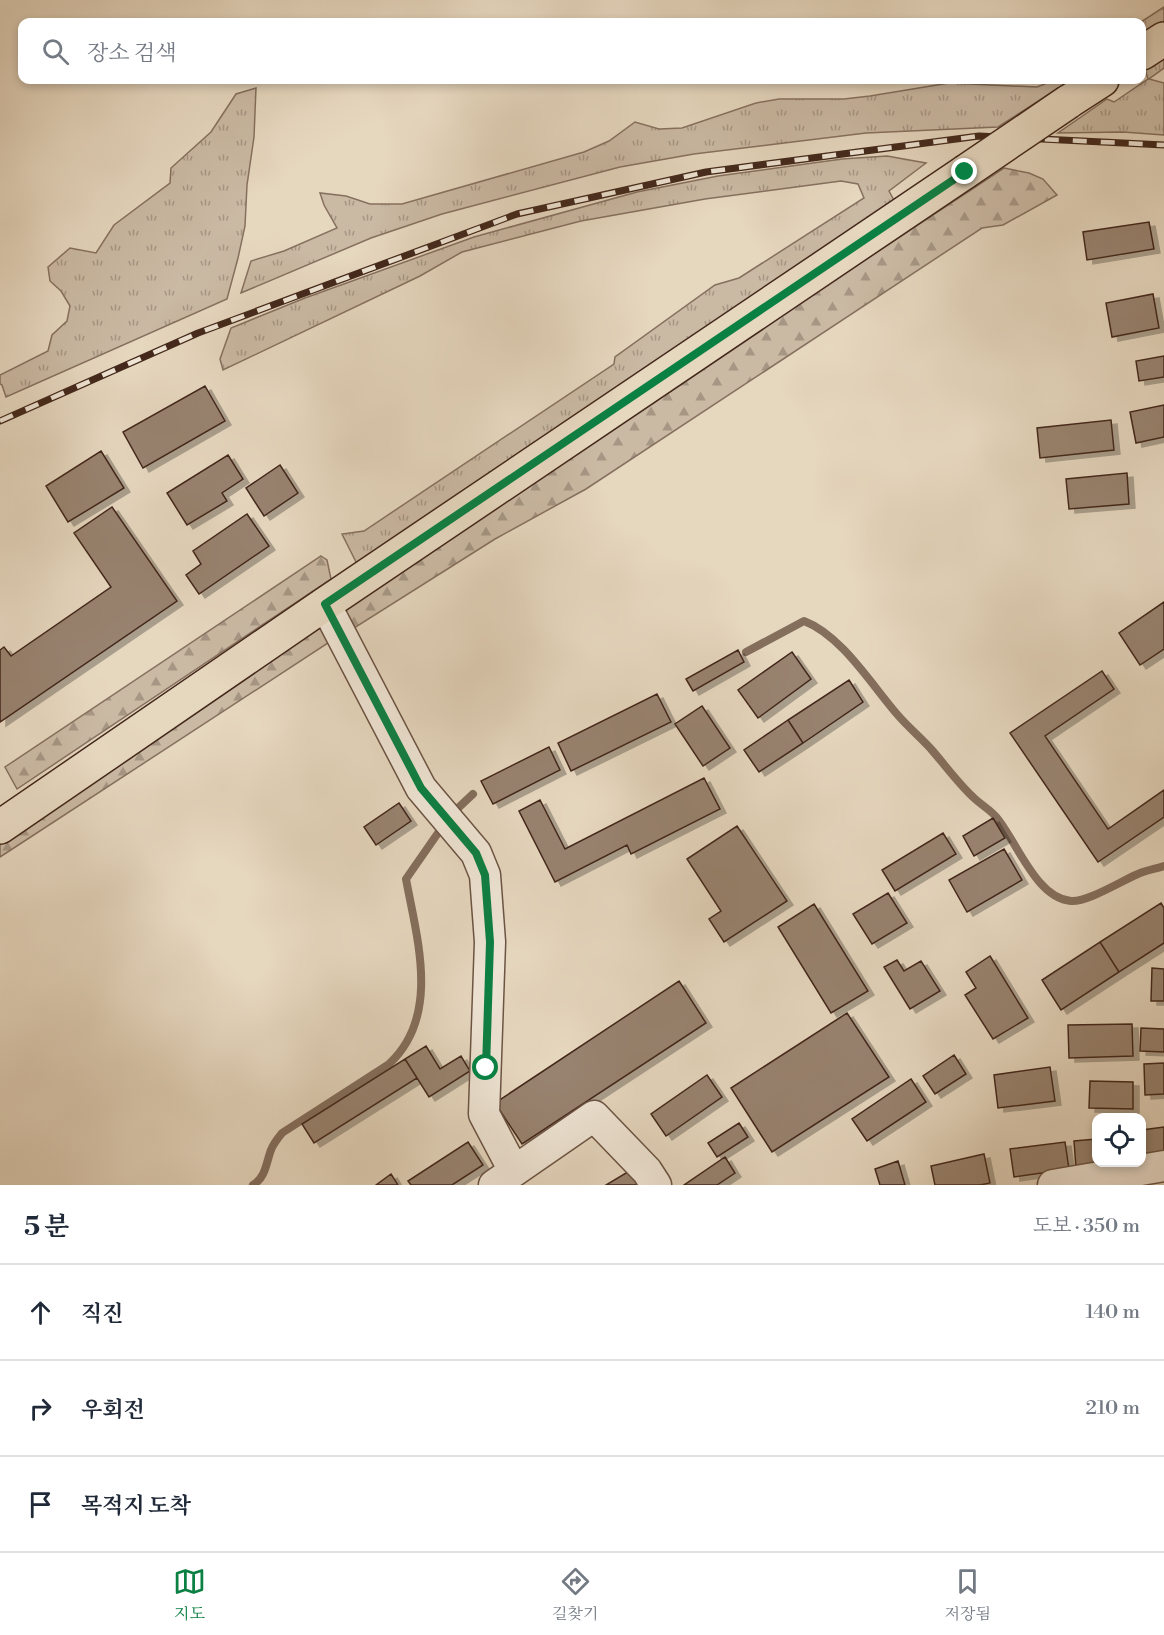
<!DOCTYPE html>
<html lang="ko">
<head>
<meta charset="utf-8">
<style>
  :root { --surface:#fff; --page:#f2f2f3; --text:#1f2937; --muted:#747a83; --line:#e0e1e3; --accent:#0b8043 }
  body { margin:0; font-family:"Libre Bodoni","Noto Serif KR",serif; background:var(--page); color:var(--text) }
  .controls { position:absolute; right:18px; bottom:18px; display:grid; overflow:hidden; border-radius:12px; box-shadow:0 3px 9px #0003 }
  .controls button { width:54px; height:54px; display:grid; place-items:center; padding:0; border:0; border-bottom:2px solid var(--line); background:var(--surface); color:var(--text); font:30px sans-serif }
  .stop { position:absolute; width:18px; height:18px; margin:-14px; border:4px solid #0b8043; border-radius:50%; background:#fff }
  .stop.end { background:#0b8043; border-color:#fff; box-shadow:0 2px 6px #0008 }
  .list { margin:0; padding:0; list-style:none }
  h2 { display:flex; justify-content:space-between; align-items:center; height:78px; margin:0; padding:0 24px; font-size:26px }
  h2 small { font-size:20px; font-weight:400; color:var(--muted) }
  .list li { display:grid; grid-template-columns:39px 1fr auto; gap:18px; align-items:center; box-sizing:border-box; height:96px; padding:0 24px; border-top:2px solid var(--line) }
  .list b { display:block; font-size:22px; white-space:nowrap }
  .list em { font-size:20px; font-style:normal; color:var(--muted) }
  .icon { flex:none; width:33px; height:33px; fill:none; stroke:currentColor; stroke-width:2; stroke-linecap:round; stroke-linejoin:round }
  .map { position:relative; flex:none; width:1164px; height:1185px; overflow:hidden }
  .search { position:absolute; background:var(--surface); box-shadow:0 3px 9px #0003; left:18px; right:18px; top:18px; height:66px; display:flex; align-items:center; gap:15px; box-sizing:border-box; padding:0 21px; border-radius:12px; color:var(--muted); font-size:22px }
  .sheet { height:366px; background:var(--surface) }
  nav { display:flex; justify-content:space-around; align-items:center; box-sizing:border-box; height:84px; border-top:2px solid var(--line); background:var(--surface); font-size:16px; color:var(--muted) }
  nav a { display:grid; justify-items:center; gap:3px }
  nav .on { color:var(--accent) }
  .map>svg:first-child { display:block }
  .grass { fill:url(#grass-tufts); stroke:#86705f; stroke-width:1.5 }
  .forest { fill:url(#forest-firs); stroke:#86705f; stroke-width:1.5 }
  .lines { fill:none; stroke-linecap:round; stroke-linejoin:round }
  .stream { stroke:#846e5c; stroke-width:8 }
  .building { fill:#988370; stroke:#43281b; stroke-width:1.5; filter:url(#shadow) }
  .minor-casing { stroke:#6c5444; stroke-width:33 }
  .major-casing { stroke:#43281b; stroke-width:36 }
  .minor { stroke:#efe5d5; stroke-width:30 }
  .major { stroke:#e6d7bf; stroke-width:33 }
  .rail-casing { stroke:#43281b; stroke-width:7 }
  .rail { stroke:#efe5d5; stroke-width:4.5; stroke-dasharray:14; stroke-linecap:butt }
  .major-bridge-casing { stroke:#43281b; stroke-width:36; stroke-linecap:butt }
  .major-bridge { stroke:#e6d7bf; stroke-width:33 }
  .route { stroke:#0b8043; stroke-width:8 }
</style>
</head>
<body>
<div class="map">
<svg width="1164" height="1185" viewBox="0 0 1164 1185">
  <defs>
    <pattern id="grass-tufts" width="24" height="20" patternUnits="userSpaceOnUse" patternTransform="scale(1.5)"><rect width="24" height="20" fill="#cab9a3"/><path d="M3 7l-1-3M5 7V3M7 7l1-3M15 17l-1-3M17 17v-4M19 17l1-3" fill="none" stroke="#a69684"/></pattern>
    <pattern id="forest-firs" width="22" height="20" patternUnits="userSpaceOnUse" patternTransform="scale(1.5)"><rect width="22" height="20" fill="#cab9a3"/><path d="M5 1l3.5 6h-7zM16 11l3.5 6h-7z" fill="#a69684"/></pattern>
    <filter id="shadow"><feDropShadow dx="6" dy="4" stdDeviation="0" flood-color="#0004"/></filter>
  </defs>
  <rect width="100%" height="100%" fill="#e6d7bf"/>
  <filter id="stains"><feTurbulence type="fractalNoise" baseFrequency=".00333" numOctaves="4"/><feColorMatrix values="0 0 0 0 .2 0 0 0 0 .09 0 0 0 0 .02 0 0 0 .5 -.17"/></filter>
  <radialGradient id="worn" r=".72"><stop offset=".6" stop-color="#630" stop-opacity="0"/><stop offset="1" stop-color="#630" stop-opacity=".3"/></radialGradient>
  <path class="grass" d="M1164,7V25L1142,40L1141,22Z
    M1164,56V68L1149,79L1164,83V135L1123,132L1058,133L1107,99L1114,102L1148,79L1145,69Z
    M1055,80H1082L1075,84H1065L998,127L866,133L694,154L620,167L442,214L371,238L241,293L251,261L284,251L337,228L324,205L320,193L346,196L370,204H402L584,152L609,141L635,122L659,129L682,128L756,103L779,99H844L870,96L949,83L1037,87Z
    M256,88L254,137L247,185L245,226L238,258L227,299L6,397L2,385L0,384V375L48,351L52,335L67,321L70,306L61,291L50,281L48,267L70,248L96,253L114,225L170,183L171,168L211,132L236,94Z
    M887,156L926,163L889,191L895,202L357,564L342,534L364,531L614,364L615,357L715,285L739,278L864,198L858,184L841,181L705,199L581,221L462,252L420,276L223,370L220,359L231,328L305,298L474,237L637,192L718,176L842,159Z"/>
  <path class="forest" d="M1004,168L1029,173L1043,179L1057,195L1003,225L982,228L586,489L495,539L351,630L338,608Z
    M321,556L327,560L331,579L17,789L5,767Z
    M318,623L328,643L0,857V836Z"/>
  <g class="lines">
    <path class="stream" d="M746,652L804,621C841,635 871,684 896,713C907,726 920,737 931,749C945,765 958,783 973,797C981,805 991,810 997,818C1017,842 1036,898 1071,901C1088,902 1121,881 1138,874C1146,870 1155,869 1164,866
      M457,809L473,794
      M253,1185C266,1177 266,1163 271,1150C273,1144 278,1138 282,1133L389,1064C441,1016 417,939 406,879L438,833"/>
  </g>
  <path class="building" d="M1149,222L1154,249L1087,260L1083,232Z
    M1153,294L1159,328L1112,337L1106,303Z
    M1164,356V377L1139,381L1136,361Z
    M205,386L225,421L143,468L123,432Z
    M1164,405V437L1136,443L1130,412Z
    M1111,420L1114,450L1040,458L1037,428Z
    M101,451L124,488L68,522L46,486Z
    M228,455L243,479L222,493L227,501L187,525L167,493Z
    M280,465L298,493L264,516L246,488Z
    M1127,473L1129,504L1069,509L1066,479Z
    M112,507L177,601L0,722V650L4,647L11,656L111,587L74,533Z
    M247,514L269,546L199,594L186,575L201,564L193,551Z
    M1164,602V649L1140,665L1119,633Z
    M738,650L744,662L693,691L686,679Z
    M792,652L811,679L758,718L738,690Z
    M1102,671L1114,689L1045,736L1108,829L1164,790V817L1098,862L1010,733Z
    M849,680L863,702L803,743L788,720Z
    M657,694L671,722L571,771L558,743Z
    M702,706L730,748L703,766L675,724Z
    M788,720L803,743L759,772L744,750Z
    M549,747L560,770L493,804L481,781Z
    M704,778L720,809L631,854L627,845L555,882L519,811L540,800L565,849Z
    M399,803L411,821L376,845L364,827Z
    M993,818L1005,838L974,856L963,836Z
    M737,826L787,901L724,942L709,919L721,911L687,859Z
    M943,833L956,854L895,891L882,870Z
    M1004,849L1022,880L967,912L949,880Z
    M888,893L907,923L872,944L853,914Z
    M1161,903L1164,908V943L1119,972L1100,942Z
    M814,904L868,991L831,1013L778,927Z
    M1100,942L1119,972L1061,1010L1042,980Z
    M990,956L1028,1018L993,1039L965,995L976,988L966,972Z
    M897,960L904,971L921,961L940,991L910,1009L884,967Z
    M1152,968L1164,969V1001H1151Z
    M679,981L706,1023L522,1144L495,1103Z
    M847,1013L889,1077L772,1152L731,1088Z
    M1132,1024L1133,1056L1069,1058L1068,1025Z
    M1141,1028L1164,1029V1052L1140,1051Z
    M426,1046L440,1069L461,1056L470,1071L429,1097L405,1059Z
    M954,1055L966,1074L935,1094L923,1076Z
    M405,1059L417,1078L314,1143L302,1124Z
    M1164,1063V1094L1145,1095L1144,1064Z
    M1050,1067L1055,1101L998,1108L994,1075Z
    M707,1075L722,1097L666,1136L651,1114Z
    M911,1079L926,1102L867,1141L852,1119Z
    M1090,1081L1133,1082V1109L1089,1108Z
    M739,1123L748,1137L717,1157L708,1143Z
    M1164,1127V1154L1142,1157V1130Z
    M1096,1139V1162L1076,1168L1074,1141Z
    M468,1142L483,1165L452,1185H411L408,1181Z
    M1065,1142L1069,1169L1014,1177L1010,1149Z
    M984,1154L990,1183L980,1185H935L931,1166Z
    M725,1157L735,1173L717,1185H684Z
    M898,1161L905,1185H880L875,1169Z
    M636,1167L647,1185H606Z
    M391,1174L398,1185H376Z"/>
  <g class="lines">
    <defs>
      <path id="minor" d="M325,604L421,788L476,853L485,875L490,942L484,1114L514,1171
        M494,1185L594,1116L647,1171L656,1185
        M1053,1185L1164,1166"/>
      <path id="major" d="M1142,53L1164,39
        M1068,102L1102,80
        M0,827L325,604L965,172"/>
    </defs>
    <use href="#minor" class="minor-casing"/>
    <use href="#major" class="major-casing"/>
    <use href="#minor" class="minor"/>
    <use href="#major" class="major"/>
    <defs>
      <path id="rail" d="M0,421L198,333L517,214L706,172L979,136L1164,145"/>
    </defs>
    <use href="#rail" class="rail-casing"/>
    <use href="#rail" class="rail"/>
    <defs>
      <path id="major-bridge" d="M965,172L1068,102"/>
    </defs>
    <use href="#major-bridge" class="major-bridge-casing"/>
    <use href="#major-bridge" class="major-bridge"/>
  </g>
  <g class="lines">
    <path class="route" d="M486,1068L490,942L485,875L476,853L421,788L325,604L965,172"/>
  </g>
  <rect width="100%" height="100%" filter="url(#stains)"/>
  <rect width="100%" height="100%" fill="url(#worn)"/>
</svg>
<div class="controls">
<button><svg class="icon" aria-label="locate" viewBox="0 0 24 24"><circle cx="12" cy="12" r="6"/><path d="M12 2v4M12 18v4M2 12h4M18 12h4"/></svg></button>
</div>
<div class="stop" style="left:486px;top:1068px"></div>
<div class="stop end" style="left:965px;top:172px"></div>
<div class="search"><svg class="icon" aria-label="search" viewBox="0 0 24 24"><circle cx="10" cy="10" r="6"/><path d="M15 15l6 6"/></svg>장소 검색</div>
</div>
<section class="sheet">
<h2>5 분<small>도보 · 350 m</small></h2>
<ul class="list">
<li><svg class="icon" aria-label="ahead" viewBox="0 0 24 24"><path d="M12 20V5M6 11l6-6 6 6"/></svg><div><b>직진</b></div><em>140 m</em></li>
<li><svg class="icon" aria-label="right" viewBox="0 0 24 24"><path d="M7 20v-9h11M14 6l5 5-5 5"/></svg><div><b>우회전</b></div><em>210 m</em></li>
<li><svg class="icon" aria-label="arrive" viewBox="0 0 24 24"><path d="M6 21V4h12l-3 4 3 4H6"/></svg><div><b>목적지 도착</b></div></li>
</ul>
</section>
<nav>
<a class="on"><svg class="icon" aria-label="map" viewBox="0 0 24 24"><path d="M3 6l6-2 6 2 6-2v14l-6 2-6-2-6 2zM9 4v14M15 6v14"/></svg>지도</a>
<a><svg class="icon" aria-label="directions" viewBox="0 0 24 24"><path d="M12 3l9 9-9 9-9-9zM9 14v-3h6M13 9l2 2-2 2"/></svg>길찾기</a>
<a><svg class="icon" aria-label="saved" viewBox="0 0 24 24"><path d="M7 4h10v16l-5-4-5 4z"/></svg>저장됨</a>
</nav>
</body>
</html>
